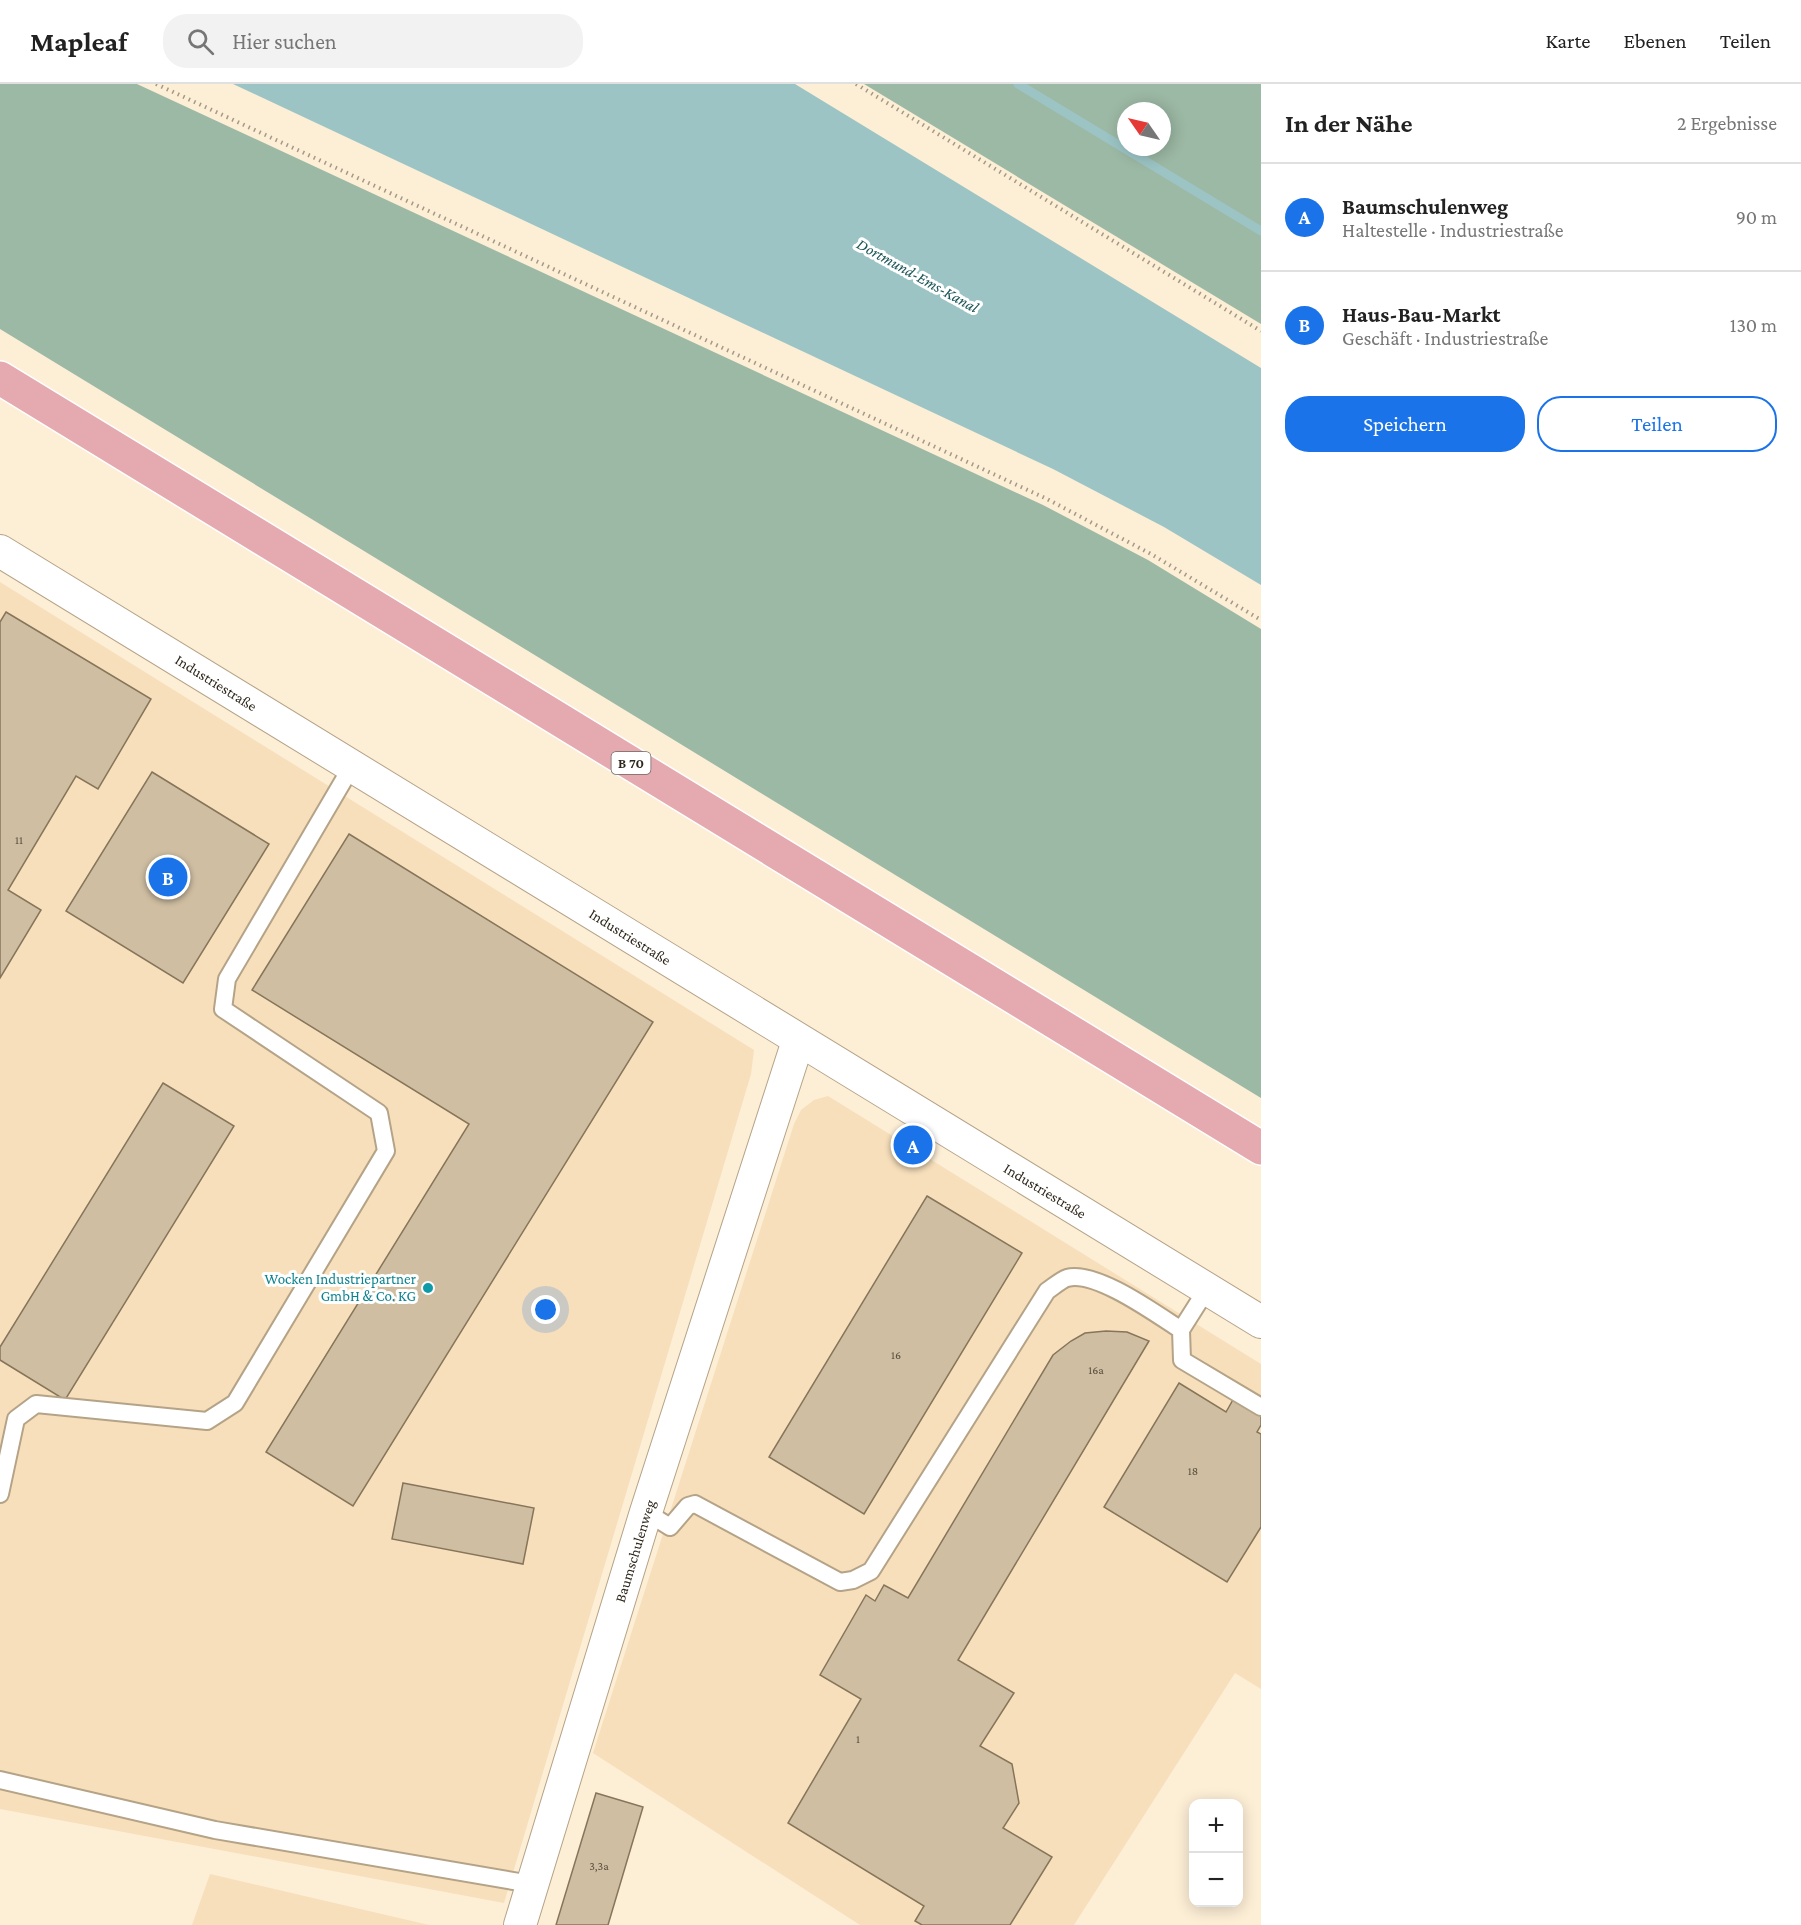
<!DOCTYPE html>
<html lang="de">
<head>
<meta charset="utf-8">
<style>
  :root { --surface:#fff; --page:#f2f2f2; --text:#222; --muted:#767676; --line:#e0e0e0; --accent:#1a73e8 }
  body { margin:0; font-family:"Crimson Pro",serif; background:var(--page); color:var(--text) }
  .controls { position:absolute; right:18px; bottom:18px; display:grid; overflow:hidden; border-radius:12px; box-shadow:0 3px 15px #0003 }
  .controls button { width:54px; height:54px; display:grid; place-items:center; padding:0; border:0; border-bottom:2px solid var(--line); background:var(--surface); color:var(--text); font:30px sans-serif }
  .compass { position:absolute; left:1117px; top:18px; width:54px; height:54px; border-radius:50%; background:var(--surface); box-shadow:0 3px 15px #0003; rotate:304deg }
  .you { position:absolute; left:546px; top:1226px; width:21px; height:21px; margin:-15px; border:4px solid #fff; border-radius:50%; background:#1a73e8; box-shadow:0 0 0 9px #1a73e833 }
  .badge { display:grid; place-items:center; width:39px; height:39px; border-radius:50%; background:var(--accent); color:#fff; font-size:20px; font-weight:700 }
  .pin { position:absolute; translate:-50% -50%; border:3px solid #fff; box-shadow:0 2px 6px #0006 }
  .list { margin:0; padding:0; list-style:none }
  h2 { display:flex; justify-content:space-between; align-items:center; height:78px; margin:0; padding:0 24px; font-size:26px }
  h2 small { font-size:20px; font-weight:400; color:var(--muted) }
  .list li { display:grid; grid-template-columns:39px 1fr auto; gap:18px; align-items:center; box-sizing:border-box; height:108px; padding:0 24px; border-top:2px solid var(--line) }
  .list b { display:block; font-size:22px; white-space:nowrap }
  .list p { margin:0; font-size:20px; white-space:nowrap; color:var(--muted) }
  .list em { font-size:20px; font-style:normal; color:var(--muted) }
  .actions { display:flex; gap:12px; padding:18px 24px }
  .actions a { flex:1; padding:14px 0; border:2px solid var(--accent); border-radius:24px; text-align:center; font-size:21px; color:var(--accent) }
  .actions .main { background:var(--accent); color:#fff }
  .icon { flex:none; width:33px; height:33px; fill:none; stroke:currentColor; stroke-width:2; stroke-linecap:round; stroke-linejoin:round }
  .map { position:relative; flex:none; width:1261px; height:1841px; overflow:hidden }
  header { display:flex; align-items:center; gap:36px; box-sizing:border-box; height:84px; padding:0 30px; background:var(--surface); border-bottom:2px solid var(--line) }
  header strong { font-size:28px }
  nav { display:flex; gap:33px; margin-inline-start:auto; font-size:21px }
  .search { width:420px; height:54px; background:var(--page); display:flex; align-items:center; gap:15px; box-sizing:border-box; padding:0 21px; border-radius:24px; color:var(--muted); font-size:22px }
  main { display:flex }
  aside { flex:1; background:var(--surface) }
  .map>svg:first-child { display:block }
  .built { fill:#f7dfbb }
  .forest { fill:#9cb9a5; fill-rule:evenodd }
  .water { fill:#9cc4c5 }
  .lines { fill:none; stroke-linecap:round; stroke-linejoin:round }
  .stream { stroke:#9cc4c5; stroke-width:9 }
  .building { fill:#cfbea2; stroke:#86755a; stroke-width:1.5 }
  .lane-casing { stroke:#b5a387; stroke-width:20 }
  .street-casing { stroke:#b5a387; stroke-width:34 }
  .primary-casing { stroke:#fff; stroke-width:36 }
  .path { stroke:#a49987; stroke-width:4; stroke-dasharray:1.5 4.5; stroke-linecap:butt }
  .lane { stroke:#fff; stroke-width:16 }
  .street { stroke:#fff; stroke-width:32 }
  .primary { stroke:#e5a9b0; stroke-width:33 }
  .culture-dot { fill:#0f9aa8; stroke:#fff; stroke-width:2 }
  .labels { text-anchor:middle; stroke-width:6; stroke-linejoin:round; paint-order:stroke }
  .number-label { font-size:12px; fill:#574e3e }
  .shield { fill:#fff; stroke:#6d6861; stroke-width:1.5 }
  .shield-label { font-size:14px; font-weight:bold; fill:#2f281d }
  .street-label { font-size:15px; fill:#2f281d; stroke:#fff }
  .culture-label { font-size:15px; fill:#0d838f; stroke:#fff; text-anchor:end }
  .water-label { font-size:16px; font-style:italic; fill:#1c5557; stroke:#fff }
</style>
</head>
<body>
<header>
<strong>Mapleaf</strong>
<div class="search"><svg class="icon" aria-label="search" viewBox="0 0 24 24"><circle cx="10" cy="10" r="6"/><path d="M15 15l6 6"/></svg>Hier suchen</div>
<nav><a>Karte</a><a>Ebenen</a><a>Teilen</a></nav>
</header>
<main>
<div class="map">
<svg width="1261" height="1841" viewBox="0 0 1261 1841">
  <rect width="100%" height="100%" fill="#fdeed6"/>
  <path class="built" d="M0,498L754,966L751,990L504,1819L0,1725Z
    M828,1012L1261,1280V1605L1235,1589L1074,1841H860L593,1669L794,1040L801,1026L814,1016Z
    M210,1790L429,1841H192Z"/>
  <path class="forest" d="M0,0H137L1043,421L1148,476L1261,545V1014L0,245Z
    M864,0H1261V240ZM1126,27H1162V63H1126Z"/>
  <path class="water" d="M233,0H795L1261,284V501L1164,443L1053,385Z"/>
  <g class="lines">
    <path class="stream" d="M1018,0L1261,147"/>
  </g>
  <path class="building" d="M6,528L151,615L98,705L76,692L8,806L41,826L0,894V538Z
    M152,688L269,760L183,899L66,827Z
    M349,750L653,938L353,1422L266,1368L469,1040L252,906Z
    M163,999L234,1042L65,1316L0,1276V1263Z
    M927,1112L1022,1169L864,1430L769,1373Z
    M1106,1247L1127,1248L1149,1257L958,1576L1014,1609L980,1662L1012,1680L1019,1719L1003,1744L1052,1773L1010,1841H922L915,1837L924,1822L788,1739L861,1615L820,1591L866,1511L875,1517L884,1501L908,1514L1053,1271L1071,1257L1085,1249Z
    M1179,1299L1226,1328L1234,1314L1261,1331V1341L1257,1348L1261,1350V1443L1227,1498L1104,1423Z
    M403,1399L534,1424L523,1480L392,1455Z
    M596,1709L643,1723L608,1841H556Z"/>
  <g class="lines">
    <defs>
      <path id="lane" d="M1181,1246L1182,1276L1261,1323
        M0,1410L16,1335L36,1320L207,1337L235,1319L386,1067L379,1029L223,925L227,895L352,682
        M646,1428L670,1443L688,1422L695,1420L840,1498L853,1496L871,1487L1047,1207C1053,1203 1061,1196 1067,1194C1096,1186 1156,1230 1181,1246L1207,1205
        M0,1696L215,1746L531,1800"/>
      <path id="street" d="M0,467L1261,1238
        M520,1841L646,1428L798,957"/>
      <path id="primary" d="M0,294L1261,1064"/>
    </defs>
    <use href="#lane" class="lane-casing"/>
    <use href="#street" class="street-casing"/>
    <use href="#primary" class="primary-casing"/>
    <path class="path" d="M156,0L1047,415L1151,470L1261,536
      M856,0L1261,247"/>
    <use href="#lane" class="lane"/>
    <use href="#street" class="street"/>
    <use href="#primary" class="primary"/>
  </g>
  <circle class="culture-dot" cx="428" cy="1204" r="6"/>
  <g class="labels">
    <g class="number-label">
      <text x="19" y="760">11</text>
      <text x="896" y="1275">16</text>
      <text x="1096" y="1290">16a</text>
      <text x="1193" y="1391">18</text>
      <text x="858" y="1659">1</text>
      <text x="599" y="1786">3,3a</text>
    </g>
    <rect class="shield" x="611.5" y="668" width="39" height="22" rx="4.5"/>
    <g class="shield-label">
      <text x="631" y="684">B 70</text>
    </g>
    <g class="street-label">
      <text transform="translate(216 599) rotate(32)" y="5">Industriestraße</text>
      <text transform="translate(630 853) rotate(32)" y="5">Industriestraße</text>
      <text transform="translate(1045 1107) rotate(31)" y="5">Industriestraße</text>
      <text transform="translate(635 1467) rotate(-73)" y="5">Baumschulenweg</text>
    </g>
    <g class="culture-label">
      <text x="416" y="1200">Wocken Industriepartner<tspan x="416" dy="17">GmbH &amp; Co. KG</tspan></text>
    </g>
    <g class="water-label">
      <text transform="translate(918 191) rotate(29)" y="6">Dortmund-Ems-Kanal</text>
    </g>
  </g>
</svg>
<div class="controls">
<button>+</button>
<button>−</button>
</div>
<svg class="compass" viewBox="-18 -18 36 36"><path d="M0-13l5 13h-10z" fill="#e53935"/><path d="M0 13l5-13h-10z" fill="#767676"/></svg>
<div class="you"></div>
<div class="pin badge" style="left:913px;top:1061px">A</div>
<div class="pin badge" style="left:168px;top:793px">B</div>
</div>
<aside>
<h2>In der Nähe<small>2 Ergebnisse</small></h2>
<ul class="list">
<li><span class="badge">A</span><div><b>Baumschulenweg</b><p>Haltestelle · Industriestraße</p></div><em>90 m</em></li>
<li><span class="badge">B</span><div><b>Haus-Bau-Markt</b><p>Geschäft · Industriestraße</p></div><em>130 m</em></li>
</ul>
<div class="actions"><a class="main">Speichern</a><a>Teilen</a></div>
</aside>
</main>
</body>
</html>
